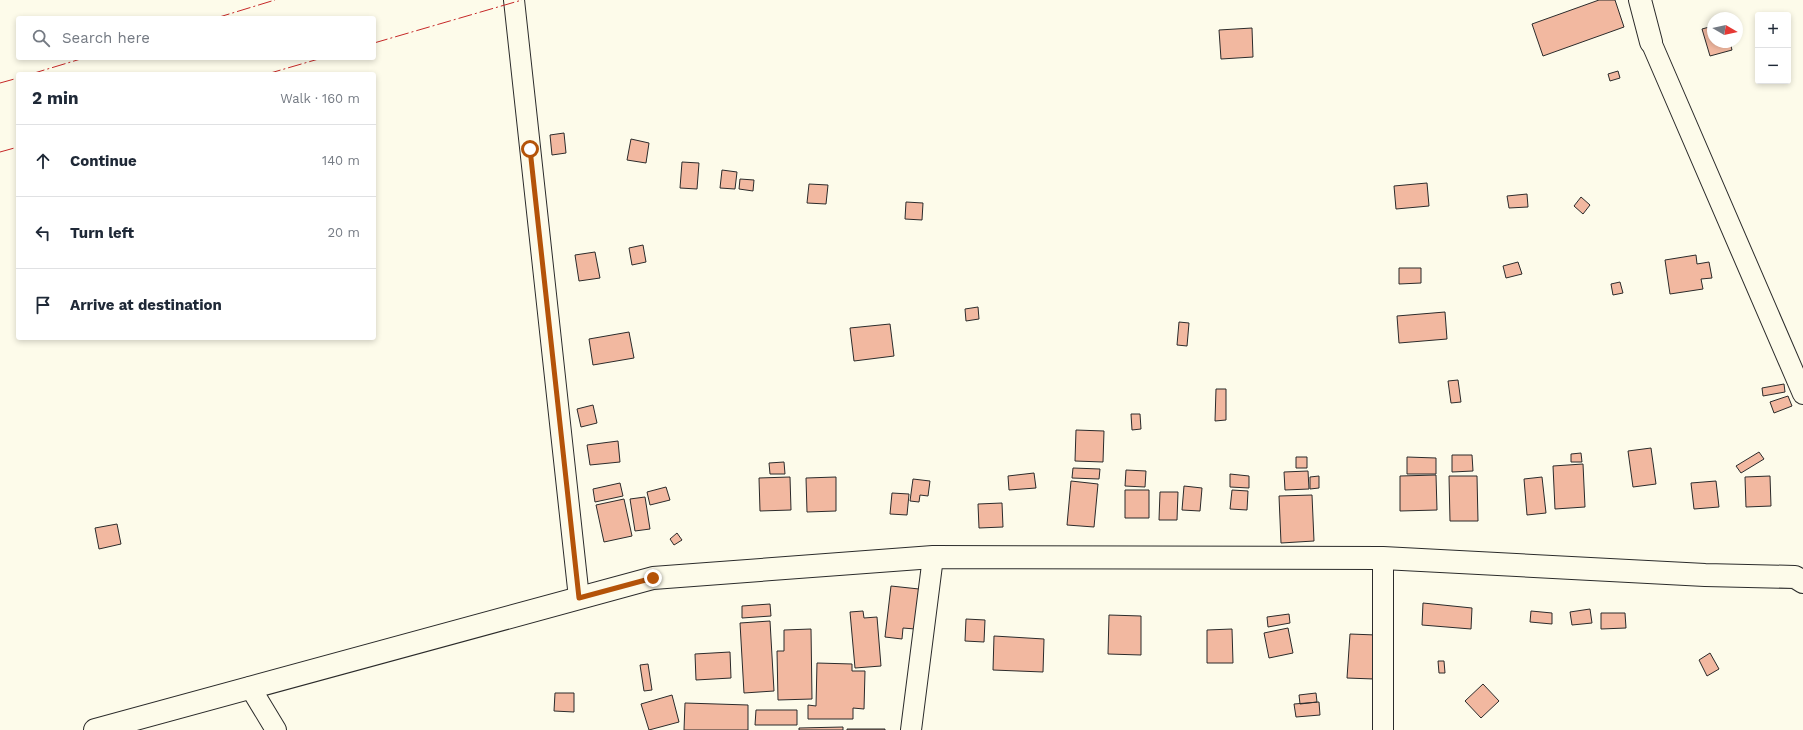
<!DOCTYPE html>
<html lang="en">
<head>
<meta charset="utf-8">
<style>
  :root { --surface:#fff; --page:#f6f6f7; --text:#1f2937; --muted:#747a83; --line:#e0e1e3 }
  body { margin:0; font-family:"Work Sans",sans-serif; background:var(--page); color:var(--text) }
  .controls { position:absolute; right:12px; top:12px; display:grid; overflow:hidden; border-radius:4px; box-shadow:0 2px 6px #0003 }
  .controls button { width:36px; height:36px; display:grid; place-items:center; padding:0; border:0; border-bottom:1px solid var(--line); background:var(--surface); color:var(--text); font:20px sans-serif }
  .compass { position:absolute; left:1707px; top:12px; width:36px; height:36px; border-radius:50%; background:var(--surface); box-shadow:0 2px 6px #0003; rotate:99deg }
  .stop { position:absolute; width:12px; height:12px; margin:-9px; border:3px solid #b45309; border-radius:50%; background:#fff }
  .stop.end { background:#b45309; border-color:#fff; box-shadow:0 1px 4px #0008 }
  .list { margin:0; padding:0; list-style:none }
  h2 { display:flex; justify-content:space-between; align-items:center; height:52px; margin:0; padding:0 16px; font-size:17px }
  h2 small { font-size:13px; font-weight:400; color:var(--muted) }
  .list li { display:grid; grid-template-columns:26px 1fr auto; gap:12px; align-items:center; box-sizing:border-box; height:72px; padding:0 16px; border-top:1px solid var(--line) }
  .list b { display:block; font-size:15px; white-space:nowrap }
  .list em { font-size:13px; font-style:normal; color:var(--muted) }
  .icon { flex:none; width:22px; height:22px; fill:none; stroke:currentColor; stroke-width:2; stroke-linecap:round; stroke-linejoin:round }
  .map { position:relative; flex:none; width:1803px; height:730px; overflow:hidden }
  .search { position:absolute; background:var(--surface); box-shadow:0 2px 6px #0003; left:16px; top:16px; width:360px; height:44px; display:flex; align-items:center; gap:10px; box-sizing:border-box; padding:0 14px; border-radius:4px; color:var(--muted); font-size:15px }
  .panel { position:absolute; background:var(--surface); box-shadow:0 2px 6px #0003; left:16px; top:72px; width:360px; height:268px; border-radius:4px }
  .map>svg:first-child { display:block }
  .building { fill:#f2b8a0; stroke:#2b2b2b }
  .lines { fill:none; stroke-linecap:round; stroke-linejoin:round }
  .minor-casing { stroke:#2b2b2b; stroke-width:22 }
  .tertiary-casing { stroke:#2b2b2b; stroke-width:24 }
  .secondary-casing { stroke:#2b2b2b; stroke-width:24 }
  .minor { stroke:#fdfbea; stroke-width:20 }
  .tertiary { stroke:#fdfbea; stroke-width:22 }
  .secondary { stroke:#fdfbea; stroke-width:22 }
  .power { stroke:#c62828; stroke-width:1; stroke-dasharray:14 3 2 3; stroke-linecap:butt }
  .route { stroke:#b45309; stroke-width:5 }
</style>
</head>
<body>
<div class="map">
<svg width="1803" height="730" viewBox="0 0 1803 730">
  <rect width="100%" height="100%" fill="#fdfbea"/>
  <path class="building" d="M1599,0H1615L1624,27L1543,56L1532,24Z
    M1713,26V42H1730L1732,50L1710,56L1702,29Z
    M1252,28L1253,57L1221,59L1219,30Z
    M1618,71L1620,78L1610,81L1608,74Z
    M564,133L566,153L552,155L550,135Z
    M631,139L649,143L646,163L627,160Z
    M682,162L699,163L697,189L680,188Z
    M722,170L737,172L735,189L720,188Z
    M740,179L754,180L753,191L739,189Z
    M1427,183L1429,206L1396,209L1394,186Z
    M809,184L828,185L826,204L807,203Z
    M1527,194L1528,207L1509,208L1507,196Z
    M1581,197L1590,205L1583,214L1574,206Z
    M906,202L923,203L922,220L905,219Z
    M643,245L646,262L632,265L629,248Z
    M595,252L600,278L579,281L575,255Z
    M1696,255L1697,264L1709,262L1712,278L1701,279L1703,289L1670,294L1665,260Z
    M1518,262L1522,274L1506,278L1503,266Z
    M1399,268H1421V283L1399,284Z
    M1620,282L1623,293L1613,295L1611,284Z
    M978,307L979,319L966,321L965,309Z
    M1445,312L1447,339L1399,343L1397,316Z
    M1179,322L1189,323L1187,346L1177,345Z
    M890,324L894,356L854,361L850,328Z
    M629,332L634,358L593,365L589,339Z
    M1458,380L1461,402L1451,403L1448,381Z
    M1784,384L1785,392L1763,396L1762,388Z
    M1216,389H1226V420L1215,421Z
    M1788,396L1792,406L1774,413L1770,402Z
    M593,405L597,423L581,427L577,409Z
    M1131,414H1140L1141,429L1132,430Z
    M1076,430L1104,431L1103,462L1075,461Z
    M618,441L620,462L590,465L587,445Z
    M1651,448L1656,484L1633,487L1628,451Z
    M1759,452L1764,459L1741,473L1736,466Z
    M1581,453L1582,462H1571V454Z
    M1452,455H1472L1473,471L1452,472Z
    M1296,457H1307V468H1296Z
    M1407,457L1436,458V474H1407Z
    M784,462L785,474H770L769,463Z
    M1583,464L1585,507L1555,509L1553,466Z
    M1073,468L1100,469L1099,479L1072,478Z
    M1126,470L1146,471L1145,487L1125,486Z
    M1308,471L1309,489L1285,490L1284,472Z
    M1034,473L1036,488L1009,490L1008,476Z
    M1230,474L1249,476V488L1230,487Z
    M1436,475L1437,510L1400,511V476Z
    M1319,476V488L1310,489V477Z
    M1449,476H1477L1478,521H1450Z
    M1770,476L1771,506L1746,507L1745,477Z
    M790,477L791,510L760,511L759,478Z
    M836,477V511L807,512L806,478Z
    M1542,477L1546,513L1527,515L1524,479Z
    M913,479L930,481L928,496L920,495L919,502L910,501Z
    M1071,481L1098,484L1094,527L1067,525Z
    M1716,481L1719,507L1694,509L1691,483Z
    M620,483L623,496L595,502L593,489Z
    M1184,486L1202,488L1200,511L1182,510Z
    M666,487L670,500L650,505L647,492Z
    M1125,490H1149V518H1125Z
    M1232,490L1248,491L1247,510L1230,509Z
    M1160,492H1178L1177,520H1159Z
    M892,493L909,494L907,515L890,514Z
    M1312,495L1314,541L1281,543L1279,496Z
    M645,497L650,529L635,531L630,499Z
    M624,499L632,536L604,542L596,505Z
    M1002,503L1003,527L979,528L978,504Z
    M117,524L121,544L99,549L95,528Z
    M677,533L682,540L674,545L670,539Z
    M891,586L919,589L915,629L903,628L902,639L885,637Z
    M1423,603L1472,608L1471,629L1422,625Z
    M770,604L771,616L742,618V606Z
    M1590,609L1592,623L1572,625L1570,612Z
    M863,611L864,618L877,617L881,666L855,668L850,612Z
    M1531,611L1552,613V624L1530,622Z
    M1601,613H1625L1626,628L1601,629Z
    M1289,614L1290,623L1268,627L1267,617Z
    M1109,615L1141,616V655L1108,654Z
    M966,619L985,620L984,642L965,641Z
    M770,621L774,691L744,693L740,623Z
    M1288,628L1293,653L1269,658L1264,633Z
    M811,629L812,699L778,700L777,651H784V630Z
    M1232,629L1233,663H1207V630Z
    M1350,634L1376,635L1374,679L1347,678Z
    M994,636L1044,639L1043,672L993,670Z
    M730,652L731,678L696,680L695,654Z
    M1710,653L1719,669L1707,676L1699,660Z
    M1438,661H1444L1445,673H1439Z
    M817,663L852,664V671H865L864,709L853,708V719H808V705L816,706Z
    M648,664L652,690L644,691L640,665Z
    M1483,684L1499,701L1481,718L1465,701Z
    M555,693H574V712L554,711Z
    M1316,693L1317,702L1300,704L1299,695Z
    M672,695L679,722L649,730L641,704Z
    M1319,702L1320,715L1296,717L1294,704Z
    M685,703L748,705V730H684Z
    M756,710H797V725H755Z
    M843,727V730H799V728Z
    M847,729H885V730H847Z"/>
  <g class="lines">
    <defs>
      <path id="minor" d="M514,0L579,598
        M1651,42L1803,394
        M1383,558V730
        M250,687L276,730
        M911,730L933,557"/>
      <path id="tertiary" d="M1640,0L1651,42"/>
      <path id="secondary" d="M95,730L653,578L933,557L1383,558L1705,575L1795,577L1803,582"/>
    </defs>
    <use href="#minor" class="minor-casing"/>
    <use href="#tertiary" class="tertiary-casing"/>
    <use href="#secondary" class="secondary-casing"/>
    <use href="#minor" class="minor"/>
    <use href="#tertiary" class="tertiary"/>
    <use href="#secondary" class="secondary"/>
    <path class="power" d="M216,18L275,0
      M374,43L522,0
      M31,74L84,58
      M267,74L322,58
      M0,83L18,78
      M0,152L18,147"/>
  </g>
  <g class="lines">
    <path class="route" d="M530,149L579,598L653,578"/>
  </g>
</svg>
<div class="controls">
<button>+</button>
<button>−</button>
</div>
<svg class="compass" viewBox="-18 -18 36 36"><path d="M0-13l5 13h-10z" fill="#e53935"/><path d="M0 13l5-13h-10z" fill="#747a83"/></svg>
<div class="stop" style="left:530px;top:149px"></div>
<div class="stop end" style="left:653px;top:578px"></div>
<div class="search"><svg class="icon" aria-label="search" viewBox="0 0 24 24"><circle cx="10" cy="10" r="6"/><path d="M15 15l6 6"/></svg>Search here</div>
<section class="panel">
<h2>2 min<small>Walk · 160 m</small></h2>
<ul class="list">
<li><svg class="icon" aria-label="ahead" viewBox="0 0 24 24"><path d="M12 20V5M6 11l6-6 6 6"/></svg><div><b>Continue</b></div><em>140 m</em></li>
<li><svg class="icon" aria-label="left" viewBox="0 0 24 24"><path d="M17 20v-9H6M10 6l-5 5 5 5"/></svg><div><b>Turn left</b></div><em>20 m</em></li>
<li><svg class="icon" aria-label="arrive" viewBox="0 0 24 24"><path d="M6 21V4h12l-3 4 3 4H6"/></svg><div><b>Arrive at destination</b></div></li>
</ul>
</section>
</div>
</body>
</html>
